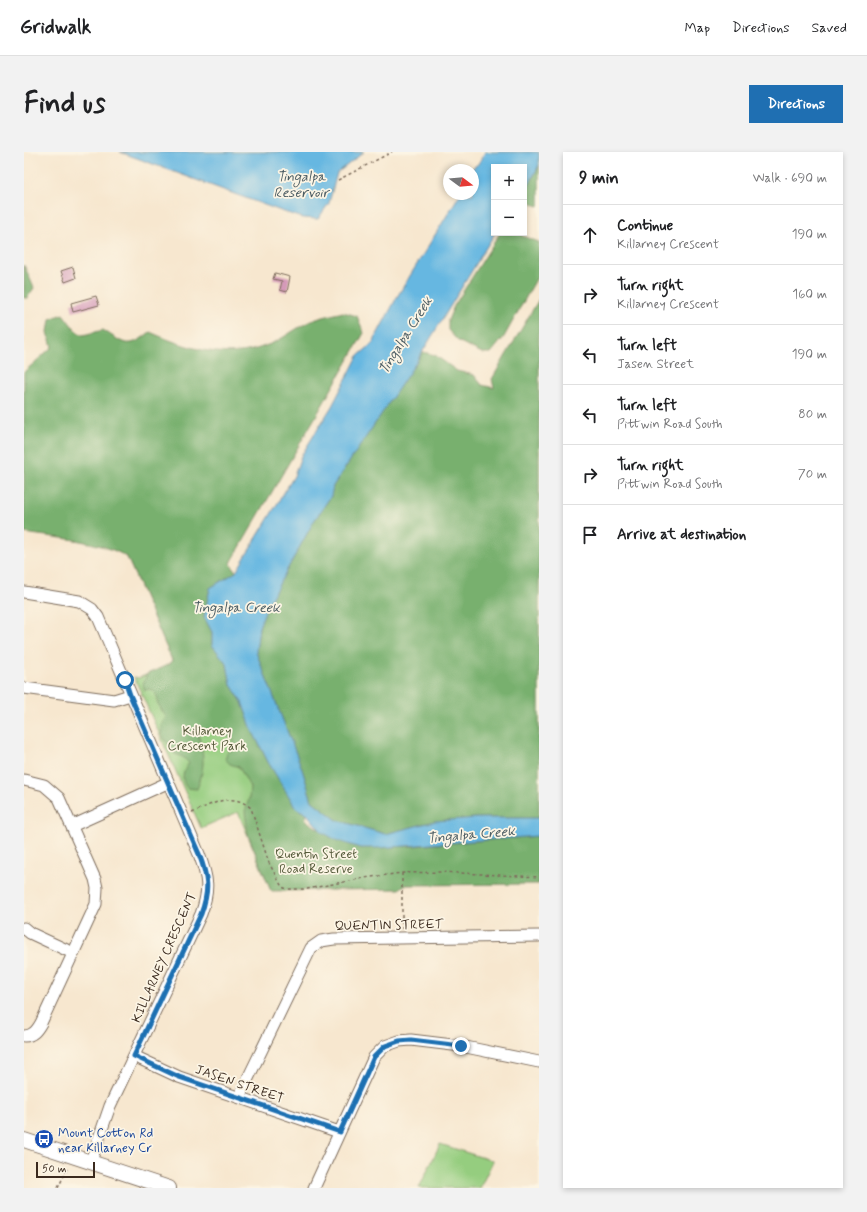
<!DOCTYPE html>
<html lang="en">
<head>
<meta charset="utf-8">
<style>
  :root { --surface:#fff; --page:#f2f2f2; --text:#202124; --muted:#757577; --line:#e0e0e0; --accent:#1f6fb2 }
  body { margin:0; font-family:Mynerve,sans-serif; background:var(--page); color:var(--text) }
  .controls { position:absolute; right:12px; top:12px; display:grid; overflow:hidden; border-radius:0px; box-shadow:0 2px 6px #0003 }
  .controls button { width:36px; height:36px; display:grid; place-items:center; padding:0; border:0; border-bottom:1px solid var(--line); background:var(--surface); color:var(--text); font:20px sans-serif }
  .compass { position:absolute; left:419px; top:12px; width:36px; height:36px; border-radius:50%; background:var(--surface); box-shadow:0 2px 6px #0003; rotate:106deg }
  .scale { position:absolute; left:12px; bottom:10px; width:59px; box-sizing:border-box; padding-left:4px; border:2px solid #3b2a1e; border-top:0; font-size:11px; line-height:14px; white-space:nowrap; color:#3b2a1e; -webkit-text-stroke:3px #fcf5e5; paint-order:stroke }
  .stop { position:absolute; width:12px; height:12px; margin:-9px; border:3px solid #1f6fb2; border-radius:50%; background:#fff }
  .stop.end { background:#1f6fb2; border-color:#fff; box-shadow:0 1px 4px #0008 }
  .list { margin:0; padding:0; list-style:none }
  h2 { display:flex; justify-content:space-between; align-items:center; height:52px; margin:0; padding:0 16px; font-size:17px }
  h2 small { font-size:13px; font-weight:400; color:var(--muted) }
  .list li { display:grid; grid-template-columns:26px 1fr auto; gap:12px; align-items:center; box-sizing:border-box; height:60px; padding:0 16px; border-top:1px solid var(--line) }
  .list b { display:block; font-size:15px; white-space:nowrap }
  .list p { margin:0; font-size:13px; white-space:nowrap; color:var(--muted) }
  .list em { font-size:13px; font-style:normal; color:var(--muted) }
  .icon { flex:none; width:22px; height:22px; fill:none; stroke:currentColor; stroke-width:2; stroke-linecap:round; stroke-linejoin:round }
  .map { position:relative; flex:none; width:515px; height:1036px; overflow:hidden; border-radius:0px }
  header { display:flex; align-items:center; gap:24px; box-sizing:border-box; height:56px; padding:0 20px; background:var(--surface); border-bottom:1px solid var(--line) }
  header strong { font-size:19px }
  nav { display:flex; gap:22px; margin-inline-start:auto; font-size:14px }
  .intro { display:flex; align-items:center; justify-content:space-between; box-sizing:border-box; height:96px; padding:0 24px }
  h1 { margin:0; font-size:28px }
  .button { padding:10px 18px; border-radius:0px; background:var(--accent); color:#fff; font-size:14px; font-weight:700 }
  main { display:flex; gap:24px; padding:0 24px }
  aside { flex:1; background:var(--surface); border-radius:0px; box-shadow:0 2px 6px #0003 }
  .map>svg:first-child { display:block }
  .green { fill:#95cd7f; stroke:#687c4e }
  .forest { fill:#78b06e; stroke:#5a6d46 }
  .water { fill:#66b7e1; stroke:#507080 }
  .building { fill:#d59ab9 }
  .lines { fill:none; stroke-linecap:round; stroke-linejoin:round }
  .minor-casing { stroke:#7d6c5c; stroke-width:13 }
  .major-casing { stroke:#7d6c5c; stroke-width:16 }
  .path { stroke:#7d6c5c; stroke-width:1.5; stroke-dasharray:3 3; stroke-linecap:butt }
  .minor { stroke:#fff; stroke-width:11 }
  .major { stroke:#fff; stroke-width:14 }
  .route { stroke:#1f6fb2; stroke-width:5 }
  .labels { text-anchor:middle; stroke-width:3.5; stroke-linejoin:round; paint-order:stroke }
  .park-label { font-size:13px; fill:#565b3b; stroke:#fcf5e5 }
  .street-label { font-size:13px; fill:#3b2a1e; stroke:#fcf5e5 }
  .transit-label { font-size:13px; fill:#164399; stroke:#fcf5e5; text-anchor:start }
  .water-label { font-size:14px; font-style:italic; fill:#4a5b62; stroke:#fcf5e5 }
</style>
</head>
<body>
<header>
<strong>Gridwalk</strong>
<nav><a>Map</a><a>Directions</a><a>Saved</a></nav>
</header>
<div class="intro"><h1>Find us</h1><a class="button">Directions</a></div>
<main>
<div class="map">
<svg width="515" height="1036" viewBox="0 0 515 1036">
  <rect width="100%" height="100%" fill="#fcf5e5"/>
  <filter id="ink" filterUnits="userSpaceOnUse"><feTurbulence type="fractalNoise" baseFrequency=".025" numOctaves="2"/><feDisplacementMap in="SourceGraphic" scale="8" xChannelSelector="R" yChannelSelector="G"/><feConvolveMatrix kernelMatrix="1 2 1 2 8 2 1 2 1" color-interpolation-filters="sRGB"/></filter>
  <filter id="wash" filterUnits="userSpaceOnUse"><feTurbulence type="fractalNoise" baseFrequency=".012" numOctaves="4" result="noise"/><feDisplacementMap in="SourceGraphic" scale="16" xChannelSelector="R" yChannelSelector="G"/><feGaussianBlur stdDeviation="0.9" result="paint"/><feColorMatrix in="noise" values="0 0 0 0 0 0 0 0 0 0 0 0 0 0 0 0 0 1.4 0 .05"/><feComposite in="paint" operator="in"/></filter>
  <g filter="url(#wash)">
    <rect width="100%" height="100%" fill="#f7e7cf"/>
    <path class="green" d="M103,405L207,540L247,739L214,660L177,676L110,525L115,526L146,512L148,508Z
      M416,992L469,1009L456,1036H395Z"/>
    <path class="forest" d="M515,13V54C508,53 504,47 501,41Z
      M476,81H496L498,84L515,90V122L480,185L467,201H458L434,189L424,178V168L430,154Z
      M0,113L10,136L3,146H0Z
      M515,147V666H453L411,669L361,682L313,668L288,649L277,614L232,500L235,475L243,454L290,369L307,344L309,334L399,200L411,203L433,219L450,223L458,233L470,236L468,227Z
      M319,160L333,164L340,181L208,409L207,412L212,420L186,436L180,465L188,480V493L203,512L207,533L218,550L228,578L244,610L272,656L283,662L281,668L312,688L336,696L389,694L515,684V732L381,733L375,737L247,739L224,682L221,659L225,647L226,635L215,615L206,612L201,607L203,601L210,596L209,587C200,581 190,581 179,577L173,580C181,600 181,617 173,637L163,636C156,627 159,620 165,611L159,605L151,602L137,582V573L142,565L133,550V544L127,537L120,538L119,532L123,522L146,512L148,508L103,405C75,388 33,386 0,381V220L28,195L24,180L26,167L39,162L52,179L59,183L79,178C101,192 104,198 126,180C162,196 203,209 241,194C257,189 271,176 287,169C297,165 308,163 319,160Z"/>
    <path class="water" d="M96,0H340L313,21L305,51L294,67L279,66L257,59Z
      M461,0H515V13L500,43V15H470L471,81L391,212L309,334L307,344L290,369L243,454L235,475L232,500L277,614L288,649L313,668L361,682L411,669L453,666H515V684L355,696H336L312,688L298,680L283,662L272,656L244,610L228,578L218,550L207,533L203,512L188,493V480L180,465L186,436L212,420L270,324L277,304L308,254L334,204L348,192L373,145L436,42H449V18H446L454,12Z"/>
    <g id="blocks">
      <path class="building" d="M49,115L52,126L41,130L37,119Z
        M251,121L266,125L263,140L256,138L258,129L249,127Z
        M72,144L75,153L49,160L47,151Z"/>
    </g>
  </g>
  <g filter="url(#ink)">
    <use href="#blocks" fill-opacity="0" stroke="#7d6c5c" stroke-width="1"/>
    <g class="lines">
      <defs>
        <path id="minor" d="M0,440L55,449L68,457L74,465L175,702C184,726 186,737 177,762L86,954L67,1009
          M0,536L90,548L106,543
          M0,628L20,633L35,646L71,727L73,736L72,752L17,871C13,878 9,884 0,884
          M48,674L143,631
          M0,776L6,781L49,801
          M110,904L155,925L315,980
          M215,945L287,796L297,789L310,787L515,784
          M290,1036L350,905L361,894L375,889L387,888L437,894L515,910"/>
        <path id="major" d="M0,988L145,1036"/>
      </defs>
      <use href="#minor" class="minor-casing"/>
      <use href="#major" class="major-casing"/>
      <path class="path" d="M314,28L368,0
        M168,661C188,652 208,639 227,656L245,711L258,735L263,737H283L340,726L378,721L417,720L515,725
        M378,721V777
        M34,1036L44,1015"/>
      <use href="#minor" class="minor"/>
      <use href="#major" class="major"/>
    </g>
  </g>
  <g class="lines" filter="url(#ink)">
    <path class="route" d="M101,528L106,543L175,702C184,726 186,737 177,762L110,904L155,925L316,980L350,905L361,894L375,889L387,888L437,894"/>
  </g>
  <defs>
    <symbol id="bus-disc" viewBox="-11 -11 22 22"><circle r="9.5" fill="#1a4fb4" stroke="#fcf5e5"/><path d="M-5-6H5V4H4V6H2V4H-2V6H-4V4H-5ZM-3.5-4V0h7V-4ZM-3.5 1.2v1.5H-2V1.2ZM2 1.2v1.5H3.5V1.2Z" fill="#fff"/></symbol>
  </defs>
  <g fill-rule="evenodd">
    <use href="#bus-disc" x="9" y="976" width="22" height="22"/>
  </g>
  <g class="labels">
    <g class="park-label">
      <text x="183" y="583">Killarney<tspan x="183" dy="15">Crescent Park</tspan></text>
      <text x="292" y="706">Quentin Street<tspan x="292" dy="15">Road Reserve</tspan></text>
    </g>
    <g class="street-label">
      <text transform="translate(365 772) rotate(-1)" y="5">QUENTIN STREET</text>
      <text transform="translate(139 805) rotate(-66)" y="5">KILLARNEY CRESCENT</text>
      <text transform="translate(216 931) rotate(19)" y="5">JASEN STREET</text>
    </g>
    <g class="transit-label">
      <text x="34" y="985">Mount Cotton Rd<tspan x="34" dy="15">near Killarney Cr</tspan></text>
    </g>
    <g class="water-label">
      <text x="277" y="29">Tingalpa<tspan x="277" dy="16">Reservoir</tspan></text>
      <text transform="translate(381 183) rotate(-58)" y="5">Tingalpa Creek</text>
      <text x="212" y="460">Tingalpa Creek</text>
      <text transform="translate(447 682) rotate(-5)" y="5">Tingalpa Creek</text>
    </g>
  </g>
</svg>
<div class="controls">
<button>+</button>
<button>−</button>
</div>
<svg class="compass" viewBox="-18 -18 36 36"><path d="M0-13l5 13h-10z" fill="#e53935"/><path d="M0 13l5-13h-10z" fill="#757577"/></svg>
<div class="scale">50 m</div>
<div class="stop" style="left:101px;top:528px"></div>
<div class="stop end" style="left:437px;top:894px"></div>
</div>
<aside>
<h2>9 min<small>Walk · 690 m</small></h2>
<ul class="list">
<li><svg class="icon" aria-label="ahead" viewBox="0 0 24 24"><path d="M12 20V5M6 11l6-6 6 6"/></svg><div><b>Continue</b><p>Killarney Crescent</p></div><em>190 m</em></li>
<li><svg class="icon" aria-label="right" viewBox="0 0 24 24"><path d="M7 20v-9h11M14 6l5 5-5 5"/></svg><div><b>Turn right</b><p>Killarney Crescent</p></div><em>160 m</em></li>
<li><svg class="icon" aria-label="left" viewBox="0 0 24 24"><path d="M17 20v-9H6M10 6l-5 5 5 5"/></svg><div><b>Turn left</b><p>Jasen Street</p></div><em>190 m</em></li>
<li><svg class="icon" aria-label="left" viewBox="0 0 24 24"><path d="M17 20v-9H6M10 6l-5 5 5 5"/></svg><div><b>Turn left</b><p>Pittwin Road South</p></div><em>80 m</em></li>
<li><svg class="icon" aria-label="right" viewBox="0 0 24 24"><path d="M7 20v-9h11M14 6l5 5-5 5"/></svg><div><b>Turn right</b><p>Pittwin Road South</p></div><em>70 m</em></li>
<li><svg class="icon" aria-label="arrive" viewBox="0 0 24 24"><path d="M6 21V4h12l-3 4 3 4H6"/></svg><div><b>Arrive at destination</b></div></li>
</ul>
</aside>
</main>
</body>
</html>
